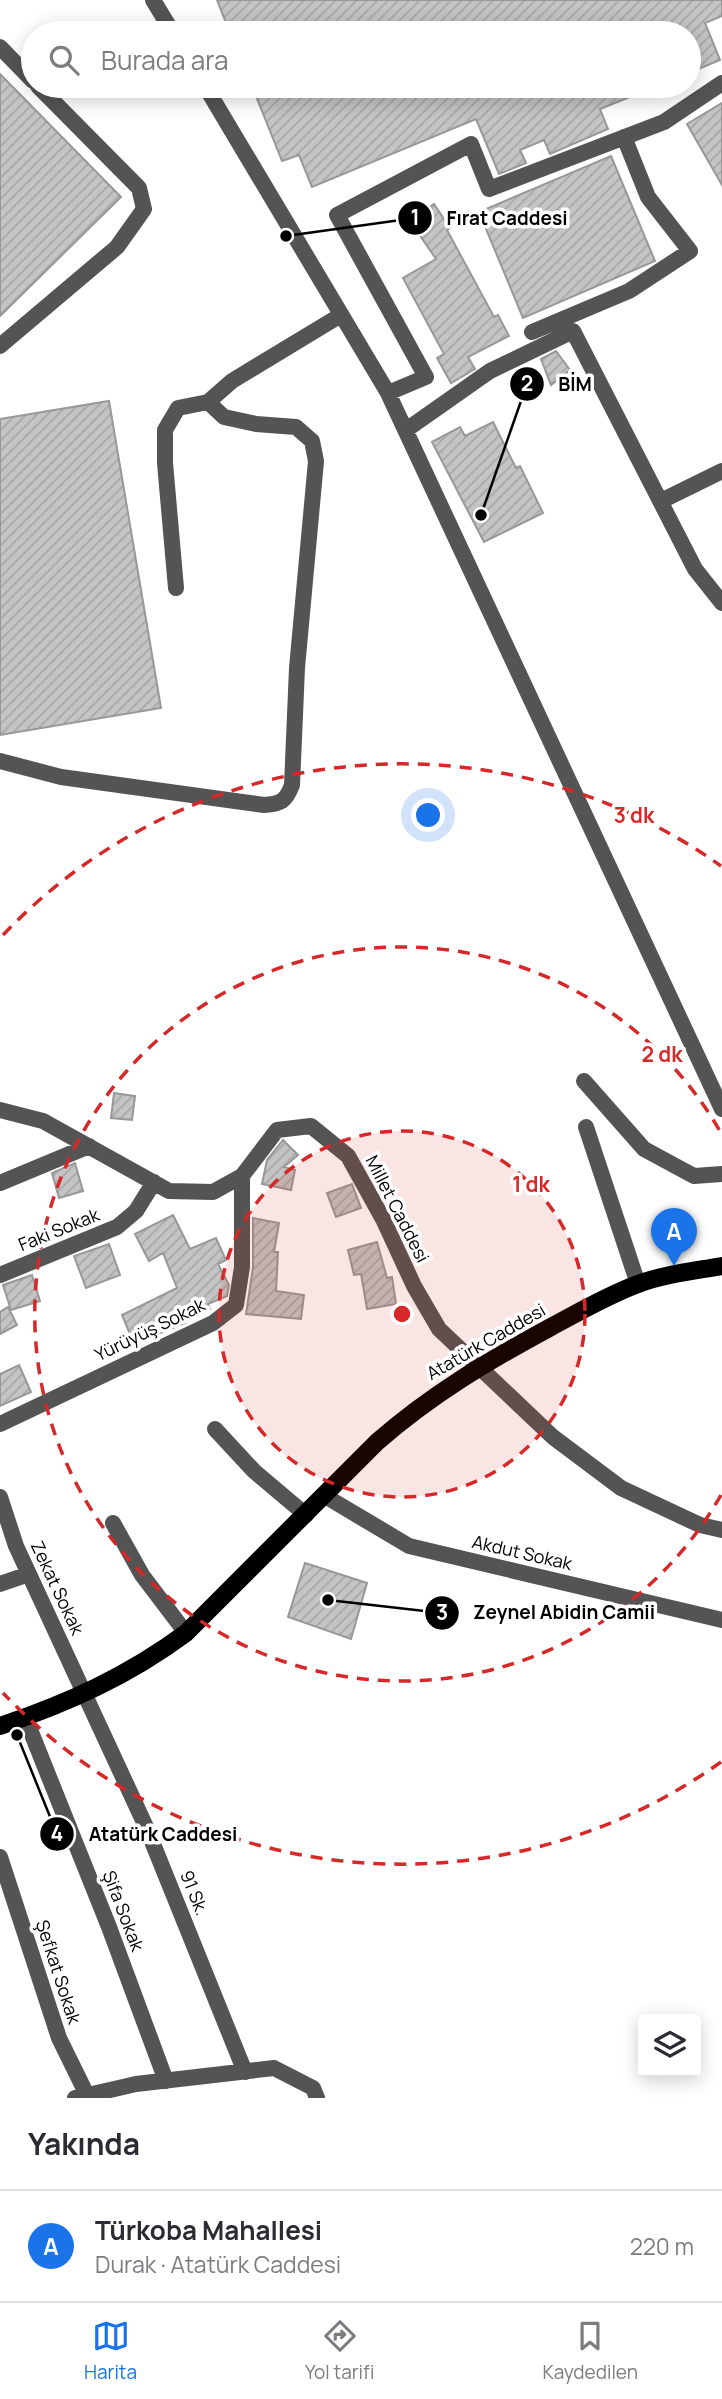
<!DOCTYPE html>
<html lang="tr">
<head>
<meta charset="utf-8">
<style>
  :root { --surface:#fff; --page:#f2f2f3; --text:#2b2b33; --muted:#7c7c81; --line:#e1e1e2; --accent:#1a73e8 }
  body { margin:0; font-family:Manrope,sans-serif; background:var(--page); color:var(--text) }
  .controls { position:absolute; right:21px; bottom:21px; display:grid; overflow:hidden; border-radius:7px; box-shadow:0 4px 18px #0003 }
  .controls button { width:63px; height:63px; display:grid; place-items:center; padding:0; border:0; border-bottom:2px solid var(--line); background:var(--surface); color:var(--text); font:35px sans-serif }
  .you { position:absolute; left:429px; top:816px; width:24px; height:24px; margin:-18px; border:5px solid #fff; border-radius:50%; background:#1a73e8; box-shadow:0 0 0 10px #1a73e833 }
  .badge { display:grid; place-items:center; width:46px; height:46px; border-radius:50%; background:var(--accent); color:#fff; font-size:23px; font-weight:700 }
  .pin { position:absolute; translate:-50% -58px; filter:drop-shadow(0 2px 4px #0008) }
  .pin::after { content:''; position:absolute; top:37px; width:24px; height:21px; background:inherit; clip-path:polygon(0 0,100% 0,50% 100%) }
  .list { margin:0; padding:0; list-style:none }
  h2 { display:flex; justify-content:space-between; align-items:center; height:91px; margin:0; padding:0 28px; font-size:30px }
  h2 small { font-size:23px; font-weight:400; color:var(--muted) }
  .list li { display:grid; grid-template-columns:46px 1fr auto; gap:21px; align-items:center; box-sizing:border-box; height:112px; padding:0 28px; border-top:2px solid var(--line) }
  .list b { display:block; font-size:26px; white-space:nowrap }
  .list p { margin:0; font-size:23px; white-space:nowrap; color:var(--muted) }
  .list em { font-size:23px; font-style:normal; color:var(--muted) }
  .icon { flex:none; width:38px; height:38px; fill:none; stroke:currentColor; stroke-width:2; stroke-linecap:round; stroke-linejoin:round }
  .map { position:relative; flex:none; width:722px; height:2098px; overflow:hidden }
  .search { position:absolute; background:var(--surface); box-shadow:0 4px 18px #0003; left:21px; right:21px; top:21px; height:77px; display:flex; align-items:center; gap:18px; box-sizing:border-box; padding:0 24px; border-radius:38px; color:var(--muted); font-size:26px }
  .sheet { height:203px; background:var(--surface) }
  nav { display:flex; justify-content:space-around; align-items:center; box-sizing:border-box; height:98px; border-top:2px solid var(--line); background:var(--surface); font-size:19px; color:var(--muted) }
  nav a { display:grid; justify-items:center; gap:4px }
  nav .on { color:var(--accent) }
  .map>svg:first-child { display:block }
  .building { fill:url(#building-hatch); stroke:#989898; stroke-width:2 }
  .lines { fill:none; stroke-linecap:round; stroke-linejoin:round }
  .minor { stroke:#545454; stroke-width:16 }
  .major { stroke:#000; stroke-width:18 }
  .ring { fill:none; stroke:#d62828; stroke-width:3.5; stroke-dasharray:12 9 }
  .labels { text-anchor:middle; stroke-width:7; stroke-linejoin:round; paint-order:stroke }
  .street-label { font-size:18px; fill:#000; stroke:#fff }
  .centre { fill:#d62828; stroke:#fff; stroke-width:3.5 }
  .ring-label { font-size:21px; text-anchor:middle; font-weight:bold; fill:#d62828; stroke:#fff; stroke-width:7; stroke-linejoin:round; paint-order:stroke }
  .leader { fill:none; stroke:#000; stroke-width:2.5 }
  .callout-dot { fill:#000; stroke:#fff; stroke-width:2.5 }
  .mark-label { font-size:21px; text-anchor:middle; font-weight:bold; fill:#fff }
  .callout-label { font-size:19px; text-anchor:middle; font-weight:bold; fill:#000; stroke:#fff; stroke-width:7; stroke-linejoin:round; paint-order:stroke }
</style>
</head>
<body>
<div class="map">
<svg width="722" height="2098" viewBox="0 0 722 2098">
  <defs>
    <pattern id="building-hatch" width="6" height="6" patternUnits="userSpaceOnUse" patternTransform="scale(1.75)"><rect width="6" height="6" fill="#c4c4c4"/><path d="M-1 1l2-2M0 6l6-6M5 7l2-2" fill="none" stroke="#a7a7a7"/></pattern>
  </defs>
  <rect width="100%" height="100%" fill="#fff"/>
  <path class="building" d="M217,0H722V16L705,23L720,60L689,73V33H230Z
    M0,74L121,197L0,316Z
    M252,86H657L600,109L608,129L550,154L544,140L520,150L526,163L499,174L476,119L312,187L299,155L282,161Z
    M722,103V185L687,124Z
    M611,156L655,261L523,318L479,212Z
    M434,204L450,228L447,230L494,317L498,315L509,336L468,357L475,369L451,383L437,358L444,354L403,278L436,259L410,221Z
    M556,351L570,370L551,385L541,359Z
    M109,401L161,708L0,735V419Z
    M493,422L516,468L520,466L543,513L484,542L432,442L460,427L465,436Z
    M114,1093L135,1096L132,1120L111,1118Z
    M283,1140L298,1155L284,1167L295,1170L291,1190L262,1184L267,1160Z
    M75,1163L83,1191L59,1198L52,1173Z
    M352,1184L361,1208L336,1217L327,1193Z
    M173,1215L190,1249L216,1238L226,1260L218,1264L229,1285L227,1296L208,1304L210,1309L184,1321L185,1323L134,1344L122,1315L177,1288L163,1253L149,1261L135,1234Z
    M253,1218L279,1223L274,1252H278L276,1291L304,1295L301,1319L246,1314L253,1267Z
    M377,1242L387,1278L392,1277L396,1304L367,1309L361,1274L354,1275L348,1250Z
    M109,1244L120,1275L86,1288L74,1256Z
    M32,1275L40,1301L11,1310L3,1285Z
    M8,1307L17,1325L0,1334V1312Z
    M19,1365L31,1392L0,1406V1374Z
    M305,1563L367,1583L351,1639L288,1617Z"/>
  <g class="lines">
    <path class="minor" d="M153,0L173,33
      M0,47L33,81
      M205,86L388,393L722,1109
      M532,332L629,291L690,251L648,197L624,137
      M0,346L117,247L144,209L139,188L38,86
      M388,393L426,377L337,215L471,144L489,189L664,122L722,83
      M406,430L490,371L573,331L695,569L722,603
      M661,501L722,471
      M176,588L165,463V430L178,408L208,402L232,381L341,315
      M0,761L61,777L264,805C281,804 286,801 292,785L297,668L316,461L312,441L296,427L256,424L224,417L208,402
      M584,1081L644,1149L694,1176L722,1174
      M0,1110L43,1121L169,1191L213,1192L242,1176L277,1130L311,1126L348,1156L383,1219L414,1286L439,1329L553,1437L621,1488L700,1525L722,1530
      M586,1127L638,1284
      M0,1183L89,1146
      M0,1275L117,1227L136,1211L154,1182
      M0,1424L213,1323L236,1305L242,1267V1176
      M215,1429L254,1471L306,1515
      M325,1496L409,1546L722,1620
      M0,1497L16,1546L147,1829L245,2072
      M113,1523L142,1575L186,1633
      M0,1584L29,1574
      M25,1717L109,1927L166,2081
      M0,1857L59,2038L87,2095
      M75,2098L136,2084L274,2068L313,2088L317,2098"/>
    <path class="major" d="M0,1726C68,1703 128,1676 186,1633L377,1442C432,1394 488,1361 551,1327C579,1312 608,1295 638,1284C665,1274 694,1271 722,1266"/>
  </g>
  <circle cx="402" cy="1314" r="183" fill="#d62828" fill-opacity=".12"/>
  <g class="ring">
    <circle cx="402" cy="1314" r="183"/>
    <path d="M721 1495A367 367 0 1 1 721 1133"/>
    <path d="M721 1762A550 550 0 0 1 3 1693M3 935A550 550 0 0 1 721 866"/>
  </g>
  <g class="labels">
    <g class="street-label">
      <text transform="translate(397 1209) rotate(63)" y="6">Millet Caddesi</text>
      <text transform="translate(59 1230) rotate(-22)" y="6">Faki Sokak</text>
      <text transform="translate(150 1330) rotate(-26)" y="6">Yürüyüş Sokak</text>
      <text transform="translate(486 1342) rotate(-30)" y="6">Atatürk Caddesi</text>
      <text transform="translate(522 1553) rotate(13)" y="6">Akdut Sokak</text>
      <text transform="translate(57 1588) rotate(65)" y="6">Zekat Sokak</text>
      <text transform="translate(194 1893) rotate(68)" y="6">91 Sk.</text>
      <text transform="translate(123 1911) rotate(69)" y="6">Şifa Sokak</text>
      <text transform="translate(58 1972) rotate(72)" y="6">Şefkat Sokak</text>
    </g>
  </g>
  <circle cx="402" cy="1314" r="10" class="centre"/>
  <g class="ring-label">
    <text x="634" y="823">3 dk</text>
    <text x="662" y="1062">2 dk</text>
    <text x="531" y="1192">1 dk</text>
  </g>
  <path class="leader" d="M286 236L415 218M481 515L527 384M328 1600L442 1613M17 1735L57 1834"/>
  <g class="callout-dot">
    <circle cx="286" cy="236" r="7"/>
    <circle cx="481" cy="515" r="7"/>
    <circle cx="328" cy="1600" r="7"/>
    <circle cx="17" cy="1735" r="7"/>
    <circle cx="415" cy="218" r="18"/>
    <circle cx="527" cy="384" r="18"/>
    <circle cx="442" cy="1613" r="18"/>
    <circle cx="57" cy="1834" r="18"/>
  </g>
  <g class="mark-label">
    <text x="415" y="225">1</text>
    <text x="527" y="391">2</text>
    <text x="442" y="1620">3</text>
    <text x="57" y="1841">4</text>
  </g>
  <g class="callout-label">
    <text x="507" y="225">Fırat Caddesi</text>
    <text x="575" y="391">BİM</text>
    <text x="564" y="1619">Zeynel Abidin Camii</text>
    <text x="163" y="1841">Atatürk Caddesi</text>
  </g>
</svg>
<div class="controls">
<button><svg class="icon" aria-label="layers" viewBox="0 0 24 24"><path d="M12 4l9 5-9 5-9-5zM3 14l9 5 9-5"/></svg></button>
</div>
<div class="you"></div>
<div class="pin badge" style="left:674px;top:1266px">A</div>
<div class="search"><svg class="icon" aria-label="search" viewBox="0 0 24 24"><circle cx="10" cy="10" r="6"/><path d="M15 15l6 6"/></svg>Burada ara</div>
</div>
<section class="sheet">
<h2>Yakında<small></small></h2>
<ul class="list">
<li><span class="badge">A</span><div><b>Türkoba Mahallesi</b><p>Durak · Atatürk Caddesi</p></div><em>220 m</em></li>
</ul>
</section>
<nav>
<a class="on"><svg class="icon" aria-label="map" viewBox="0 0 24 24"><path d="M3 6l6-2 6 2 6-2v14l-6 2-6-2-6 2zM9 4v14M15 6v14"/></svg>Harita</a>
<a><svg class="icon" aria-label="directions" viewBox="0 0 24 24"><path d="M12 3l9 9-9 9-9-9zM9 14v-3h6M13 9l2 2-2 2"/></svg>Yol tarifi</a>
<a><svg class="icon" aria-label="saved" viewBox="0 0 24 24"><path d="M7 4h10v16l-5-4-5 4z"/></svg>Kaydedilen</a>
</nav>
</body>
</html>
